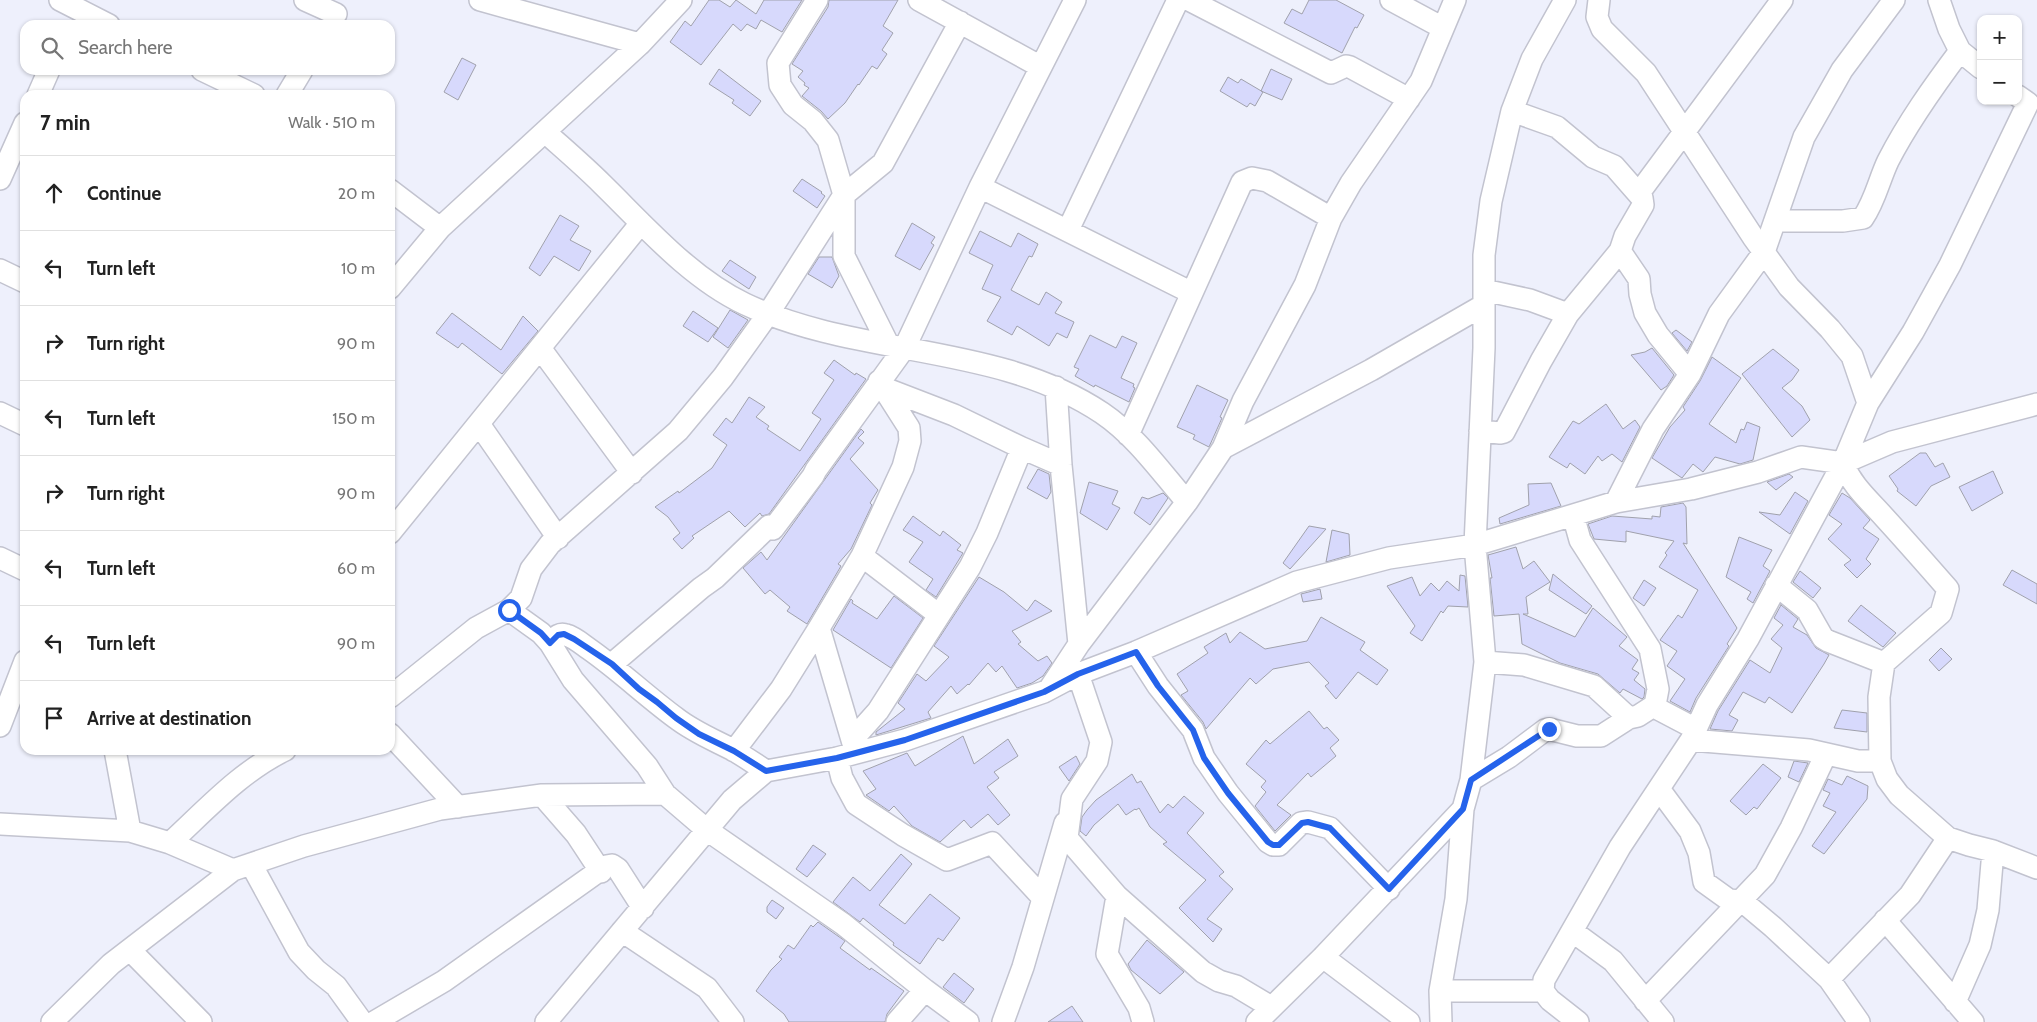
<!DOCTYPE html>
<html lang="en">
<head>
<meta charset="utf-8">
<style>
  :root { --surface:#fff; --page:#f6f6f6; --text:#222; --muted:#767676; --line:#e0e0e0 }
  body { margin:0; font-family:Cabin,sans-serif; background:var(--page); color:var(--text) }
  .controls { position:absolute; right:15px; top:15px; display:grid; overflow:hidden; border-radius:10px; box-shadow:0 1px 4px #0004 }
  .controls button { width:45px; height:45px; display:grid; place-items:center; padding:0; border:0; border-bottom:1px solid var(--line); background:var(--surface); color:var(--text); font:25px sans-serif }
  .stop { position:absolute; width:15px; height:15px; margin:-11px; border:4px solid #2563eb; border-radius:50%; background:#fff }
  .stop.end { background:#2563eb; border-color:#fff; box-shadow:0 1px 5px #0008 }
  .list { margin:0; padding:0; list-style:none }
  h2 { display:flex; justify-content:space-between; align-items:center; height:65px; margin:0; padding:0 20px; font-size:21px }
  h2 small { font-size:16px; font-weight:400; color:var(--muted) }
  .list li { display:grid; grid-template-columns:32px 1fr auto; gap:15px; align-items:center; box-sizing:border-box; height:75px; padding:0 20px; border-top:1px solid var(--line) }
  .list b { display:block; font-size:19px; white-space:nowrap }
  .list em { font-size:16px; font-style:normal; color:var(--muted) }
  .icon { flex:none; width:28px; height:28px; fill:none; stroke:currentColor; stroke-width:2; stroke-linecap:round; stroke-linejoin:round }
  .map { position:relative; flex:none; width:2037px; height:1022px; overflow:hidden }
  .search { position:absolute; background:var(--surface); box-shadow:0 1px 4px #0004; left:20px; top:20px; width:375px; height:55px; display:flex; align-items:center; gap:12px; box-sizing:border-box; padding:0 18px; border-radius:15px; color:var(--muted); font-size:19px }
  .panel { position:absolute; background:var(--surface); box-shadow:0 1px 4px #0004; left:20px; top:90px; width:375px; height:665px; border-radius:15px }
  .map>svg:first-child { display:block }
  .building { fill:#d7d9fc; stroke:#a0a1ac }
  .lines { fill:none; stroke-linecap:round; stroke-linejoin:round }
  .street-casing { stroke:#c2c3cf; stroke-width:24 }
  .street { stroke:#fff; stroke-width:21 }
  .route { stroke:#2563eb; stroke-width:6 }
</style>
</head>
<body>
<div class="map">
<svg width="2037" height="1022" viewBox="0 0 2037 1022">
  <rect width="100%" height="100%" fill="#eef0fc"/>
  <path class="building" d="M709,0H719L730,7L736,0L756,14L764,0H802L782,32L761,20L756,29L747,24L741,31L733,24L701,65L670,42L685,21L691,26Z
    M829,0H898L883,26L893,33L882,50L887,54L877,69L872,66L859,85L858,84L845,103L828,119L821,111L802,96L809,88L804,85L805,83L798,77L803,71L792,64L828,7Z
    M1309,0H1336L1364,15L1357,28L1355,27L1342,53L1284,23L1292,9L1302,14Z
    M462,58L476,65L458,100L444,92Z
    M719,69L761,101L750,116L732,103L734,100L709,84Z
    M1271,69L1292,79L1282,100L1261,91Z
    M1228,77L1238,83L1241,79L1263,92L1255,106L1250,103L1247,107L1220,91Z
    M802,179L822,192L821,193L825,196L817,208L793,191Z
    M560,215L579,226L570,240L591,251L579,271L554,256L540,276L529,268Z
    M912,223L935,237L931,243L934,245L920,270L895,256Z
    M980,231L1011,247L1018,233L1038,244L1032,257L1029,256L1011,290L1039,305L1046,292L1062,302L1055,313L1074,322L1067,338L1057,333L1049,346L1017,326L1012,335L987,321L1001,297L982,289L993,265L969,253Z
    M819,257H832L839,276L832,288L808,274Z
    M730,260L756,277L749,289L722,271Z
    M730,310L748,320L728,348L713,337Z
    M693,311L718,328L708,342L683,326Z
    M452,313L501,350L523,316L538,331L502,374L462,343L458,348L436,333Z
    M1676,330L1692,342L1687,351L1672,333Z
    M1090,335L1116,348L1122,336L1137,343L1121,378L1134,384L1133,387L1135,388L1129,402L1095,385L1094,387L1075,376L1079,369L1074,367Z
    M1652,348L1674,375L1667,386L1661,390L1631,355L1645,352Z
    M1773,349L1799,370L1792,380L1782,388L1802,406L1810,420L1792,437L1742,374Z
    M1712,357L1741,378L1709,424L1736,443L1741,429L1744,430L1747,422L1760,427L1753,460L1740,464L1715,457L1703,472L1693,464L1682,478L1652,458L1670,427L1685,410L1683,407L1700,381Z
    M834,360L855,375L856,373L866,379L769,514L762,516L760,513L745,527L729,511L692,536L694,538L682,549L673,539L680,533L668,517L655,507L678,491L679,493L712,468L727,445L713,435L726,418L732,423L749,397L765,407L756,417L769,426L767,429L800,451L821,419L812,413L834,380L824,373Z
    M1197,385L1228,400L1220,417L1222,418L1209,447L1193,439L1195,435L1177,427Z
    M1606,404L1623,429L1635,420L1640,427L1622,462L1612,454L1602,461L1598,456L1585,474L1570,463L1567,468L1549,457L1573,421L1579,424Z
    M861,429L864,432L858,438L864,443L850,459L878,490L870,503L872,505L851,549L838,564L841,566L807,624L787,611L790,607L770,590L765,594L743,568L761,552L767,560Z
    M1920,453H1926L1935,467L1943,463L1950,477L1931,486L1916,506L1897,491L1898,489L1889,476Z
    M1038,469L1049,474L1051,492L1047,499L1027,488Z
    M1993,471L2003,493L1972,511L1959,487Z
    M1789,474L1793,477L1776,490L1767,482Z
    M1089,482L1118,491L1112,504L1120,508L1107,530L1080,513Z
    M1551,483L1561,506L1500,524L1499,518L1529,505L1528,484Z
    M1795,492L1808,501L1790,534L1759,512L1780,515Z
    M1163,493L1168,498L1150,525L1134,513L1142,497L1148,499Z
    M1842,493L1850,498L1870,520L1863,528L1879,539L1866,559L1871,564L1857,578L1844,565L1851,560L1828,539L1842,524L1829,515Z
    M1683,503L1686,507L1687,544L1683,543L1737,628L1727,644L1729,646L1696,698L1690,712L1670,701L1685,679L1667,666L1677,651L1660,640L1678,615L1682,618L1698,590L1659,567L1667,555L1665,553L1674,541L1626,531V542L1594,539L1588,524L1612,516L1652,519V516L1660,517L1661,507Z
    M913,516L940,536L943,531L961,545L957,550L963,553L936,597L926,590L933,579L909,562L923,542L903,530Z
    M1309,526L1326,529L1290,569L1283,563Z
    M1332,530L1349,534L1350,555L1326,562Z
    M1739,537L1772,550L1763,566L1770,571L1753,603L1747,599L1751,592L1726,577Z
    M1516,547L1523,569L1534,561L1550,582L1526,597L1528,614H1523L1575,637L1593,608L1627,637L1619,646L1638,660L1632,669L1639,673L1634,680L1645,689L1644,697L1642,699L1623,689L1620,693L1598,674L1560,663L1522,644L1519,614L1494,616L1490,578H1492L1488,555Z
    M2012,570L2037,584V604L2003,585Z
    M1800,571L1821,588L1813,598L1793,582Z
    M1553,574L1592,606L1586,614L1549,590Z
    M1460,575L1465,576L1468,607L1448,606L1443,613L1441,611L1422,641L1410,633L1415,626L1387,586L1412,577L1420,596L1431,583L1439,591L1447,581L1459,591Z
    M979,577L1004,592L1027,611L1035,600L1052,611L1012,631L1021,642L1018,644L1038,661L1047,656L1052,663L1043,676L1032,683L1017,688L1002,666L996,672L988,663L969,685L968,684L957,694L951,686L928,712L931,718L876,735V732L905,709L898,703L917,674L926,681L949,657L934,646Z
    M1644,580L1656,588L1644,606L1633,598Z
    M1320,589L1322,599L1303,602L1301,594Z
    M894,596L923,618L891,668L833,630L851,599L853,601L852,603L877,619Z
    M1781,605L1798,619L1793,627L1807,635L1816,648L1829,655L1824,664L1792,713L1769,697L1765,703L1743,692L1729,715L1738,720L1732,731L1710,729L1718,711L1750,660L1770,673L1782,648L1771,639L1783,625L1774,618Z
    M1861,605L1896,633L1883,647L1848,621Z
    M1321,617L1365,642L1360,650L1388,670L1377,685L1358,672L1336,699L1325,686L1329,683L1309,662L1273,669L1256,684L1250,678L1206,729L1203,722L1181,695L1188,691L1177,674L1208,653L1204,647L1226,633L1230,643L1240,632L1265,649L1307,641Z
    M1941,648L1952,659L1939,671L1929,660Z
    M1842,710L1867,713V732L1834,728Z
    M1309,711L1324,729L1327,727L1339,740L1330,748L1336,756L1311,777L1308,773L1277,805L1291,815L1275,831L1255,806L1266,792L1261,787L1266,781L1246,764L1266,740L1270,744Z
    M963,736L974,764L1008,739L1018,756L994,772L999,778L987,787L1010,815L998,825L988,814L971,828L964,820L940,842L912,826L894,806L889,811L866,795L876,789L863,771L907,753L915,766Z
    M1076,756L1080,764L1069,781L1059,767Z
    M1794,761L1808,763L1799,782L1788,777Z
    M1763,764L1781,778L1757,809L1754,807L1746,815L1730,801Z
    M1132,774L1137,783L1141,781L1160,813L1168,804L1173,808L1184,796L1204,813L1187,833L1224,872L1219,876L1233,889L1207,919L1222,929L1213,942L1179,908L1206,880L1163,844L1167,842L1150,827L1139,808L1136,810L1135,809L1126,815L1118,804L1094,825L1086,836L1080,831L1082,817L1087,810L1096,800Z
    M1847,776L1868,786L1867,799L1824,854L1812,846L1836,812L1823,806L1830,793L1823,790L1828,779L1842,785Z
    M813,845L826,854L807,877L796,869Z
    M901,854L912,864L879,905L905,924L930,894L960,918L943,941L938,938L920,964L893,945L894,943L863,918L860,922L833,902L853,877L870,891Z
    M772,900L784,908L776,919L767,912V907Z
    M818,922L845,941L840,948L870,970L871,968L904,991L887,1014L885,1022H789L784,1014L756,991L771,970L782,959L779,957L788,945L794,949L811,925L813,927Z
    M1147,940L1184,972L1160,994L1131,970L1128,964Z
    M954,973L974,989L964,1003L943,987Z
    M1072,1006L1083,1022H1048Z"/>
  <g class="lines">
    <defs>
      <path id="street" d="M60,0L109,25
        M305,0L336,14
        M480,0L640,44
        M817,0L778,63L780,85L793,105L813,121L828,140L844,195V256L888,344
        M919,0L1041,67
        M1189,0L1331,73L1346,66L1350,67L1409,99
        M1391,0L1443,28
        M1599,0L1597,17L1602,29L1646,73L1753,237L1789,287L1830,329L1852,356L1868,403
        M1939,0L1949,29L1960,51L1981,68
        M202,70L254,95
        M38,95L49,70
        M287,95L302,70
        M1512,111L1557,127L1593,157L1614,166L1642,198L1643,205L1625,236L1620,251L1639,279L1640,294L1645,313L1658,335L1690,374
        M545,132C564,149 584,166 602,184C645,226 690,278 745,304C859,358 996,342 1102,413C1136,436 1161,472 1187,502
        M0,179L25,123
        M980,187L1192,293
        M390,190L440,228
        M1639,193L1782,0
        M1775,221H1843L1863,218C1875,201 1879,180 1888,161C1908,122 1933,87 1960,51
        M1068,230L1178,0
        M0,270L25,282
        M390,288L440,228L640,44L681,0
        M1484,290L1530,300L1568,314
        M540,348L632,473
        M1056,387L1061,465L1079,644
        M884,388L954,415L1022,448
        M0,413L25,425
        M479,424L558,538
        M1480,431L1500,433L1504,432L1541,361L1568,314L1620,251
        M1128,435L1242,182L1252,178L1267,181L1331,218
        M1223,448L1371,370L1484,305
        M1843,463C1852,486 1868,499 1884,517C1906,541 1927,565 1948,589L1941,613L1884,663L1879,697L1880,761L1887,779L1899,795L1948,838L1969,845L1993,851L2037,868
        M1616,502L1653,429L1690,374L1719,314L1764,252L1804,137L1842,70L1894,0
        M1573,515L1580,540L1650,649L1658,689L1655,705L1656,708L1696,729
        M390,533L641,223
        M862,556L939,615
        M0,558L25,570
        M1776,585L1807,610L1823,638L1828,641L1884,663
        M509,610L541,633L550,643L573,680L647,766L665,794
        M819,628L855,750
        M550,643C555,638 559,632 566,635C574,637 582,644 589,649C619,670 646,696 676,718C694,732 714,740 733,750C744,756 755,764 766,771
        M1136,652L1158,686L1193,730L1204,758L1228,793L1268,842L1273,845H1279L1301,823L1308,822L1330,828L1389,889
        M1485,662L1524,665L1594,686L1629,718L1638,716L1655,705
        M612,664L701,588L715,578L769,526L773,529L813,476L816,470L905,347L980,187L1075,0
        M1078,674L1101,742L1097,761L1072,799L1067,838L1117,896L1203,972L1219,981L1236,986L1271,1007
        M1050,688L1079,644L1187,502L1223,448L1243,401L1305,285L1331,218L1351,183L1421,81L1455,0
        M390,697L476,628L509,610L521,598L531,569L550,544L678,431L723,377L768,314L844,195L883,163L960,22
        M0,726L25,661
        M390,734L458,807
        M853,739L878,711L970,567L987,533L1022,448L1061,465
        M1691,740L1809,750L1858,761H1880
        M115,750L130,831
        M734,751L781,689L819,628L862,556L903,467L910,441L909,428L879,381
        M837,758L842,778L856,804L903,835L947,860L992,843L1043,898
        M1471,780L1509,757L1545,730L1549,729L1577,736H1601L1629,718
        M1659,789L1690,831L1699,853L1704,882L1729,900L1742,901L1773,927L1829,979L1859,1022
        M542,795L576,834L601,872
        M0,824L130,831L170,843L233,870L304,846L440,809L542,795L665,794L707,830L843,924L925,990L968,1022
        M170,843C207,809 240,772 285,750
        M251,864L299,952L316,970L336,986L362,1022
        M1117,896L1107,954L1139,1008L1143,1022
        M1885,920L1973,1022
        M622,931L707,988L733,1022
        M1572,931L1613,961L1663,1022
        M130,950L201,1022
        M1323,957L1409,1022
        M1829,979L1910,895L1948,838
        M1440,991H1543
        M1645,1001L1765,875L1791,828L1826,754
        M1955,1002L1980,945L1988,910L1993,851
        M52,1022L111,964L233,870
        M374,1022L444,981L606,866L612,865L618,869L643,908
        M546,1022L732,800L766,771L837,758L905,740L1044,692L1078,674L1136,652L1297,582L1389,558L1475,545L1616,502L1691,489L1758,472L1801,457L1843,463L1892,442L2037,404
        M897,1022L925,990
        M1003,1022L1023,967L1065,823
        M1257,1022L1323,957L1463,809
        M1441,1022L1440,991L1456,899L1463,809L1471,780L1485,662L1475,545L1484,348V255L1491,201L1512,111L1532,59L1565,0
        M1578,1022L1550,1000L1543,991L1544,980L1620,847L1691,740L1707,705L1748,639L1843,463L1868,403L1913,332L1950,265L2028,103L2018,96"/>
    </defs>
    <use href="#street" class="street-casing"/>
    <use href="#street" class="street"/>
  </g>
  <g class="lines">
    <path class="route" d="M509,610L541,633L550,643L558,635L564,634L574,639L612,664L639,689L657,702L676,718L699,734L734,751L766,771L837,758L905,740L1044,692L1078,674L1136,652L1158,686L1193,730L1204,758L1228,793L1268,842L1273,845H1279L1302,823L1308,822L1330,828L1389,889L1463,809L1471,780L1549,729"/>
  </g>
</svg>
<div class="controls">
<button>+</button>
<button>−</button>
</div>
<div class="stop" style="left:509px;top:610px"></div>
<div class="stop end" style="left:1549px;top:729px"></div>
<div class="search"><svg class="icon" aria-label="search" viewBox="0 0 24 24"><circle cx="10" cy="10" r="6"/><path d="M15 15l6 6"/></svg>Search here</div>
<section class="panel">
<h2>7 min<small>Walk · 510 m</small></h2>
<ul class="list">
<li><svg class="icon" aria-label="ahead" viewBox="0 0 24 24"><path d="M12 20V5M6 11l6-6 6 6"/></svg><div><b>Continue</b></div><em>20 m</em></li>
<li><svg class="icon" aria-label="left" viewBox="0 0 24 24"><path d="M17 20v-9H6M10 6l-5 5 5 5"/></svg><div><b>Turn left</b></div><em>10 m</em></li>
<li><svg class="icon" aria-label="right" viewBox="0 0 24 24"><path d="M7 20v-9h11M14 6l5 5-5 5"/></svg><div><b>Turn right</b></div><em>90 m</em></li>
<li><svg class="icon" aria-label="left" viewBox="0 0 24 24"><path d="M17 20v-9H6M10 6l-5 5 5 5"/></svg><div><b>Turn left</b></div><em>150 m</em></li>
<li><svg class="icon" aria-label="right" viewBox="0 0 24 24"><path d="M7 20v-9h11M14 6l5 5-5 5"/></svg><div><b>Turn right</b></div><em>90 m</em></li>
<li><svg class="icon" aria-label="left" viewBox="0 0 24 24"><path d="M17 20v-9H6M10 6l-5 5 5 5"/></svg><div><b>Turn left</b></div><em>60 m</em></li>
<li><svg class="icon" aria-label="left" viewBox="0 0 24 24"><path d="M17 20v-9H6M10 6l-5 5 5 5"/></svg><div><b>Turn left</b></div><em>90 m</em></li>
<li><svg class="icon" aria-label="arrive" viewBox="0 0 24 24"><path d="M6 21V4h12l-3 4 3 4H6"/></svg><div><b>Arrive at destination</b></div></li>
</ul>
</section>
</div>
</body>
</html>
